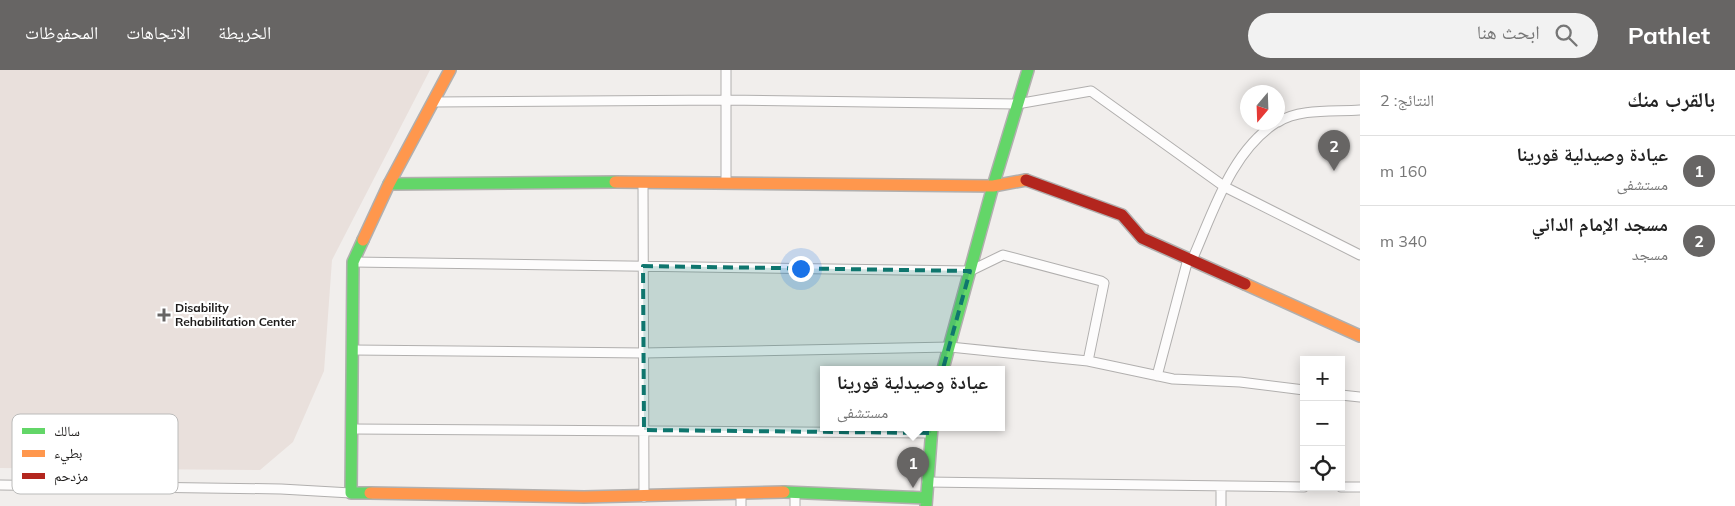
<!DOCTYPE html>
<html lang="ar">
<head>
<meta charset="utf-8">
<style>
  :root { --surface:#fff; --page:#f2f2f2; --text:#222; --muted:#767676; --line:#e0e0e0; --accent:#676564 }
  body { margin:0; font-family:Mulish,"Noto Naskh Arabic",sans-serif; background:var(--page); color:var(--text); direction:rtl }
  .controls { position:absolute; right:15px; bottom:15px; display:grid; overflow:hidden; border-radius:0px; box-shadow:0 2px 12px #0003 }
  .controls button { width:45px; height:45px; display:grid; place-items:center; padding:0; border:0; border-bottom:1px solid var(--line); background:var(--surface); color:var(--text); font:25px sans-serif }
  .compass { position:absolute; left:1240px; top:15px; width:45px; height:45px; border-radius:50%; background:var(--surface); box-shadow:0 2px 12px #0003; rotate:199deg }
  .you { position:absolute; left:800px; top:198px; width:18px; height:18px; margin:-12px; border:4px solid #fff; border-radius:50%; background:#1a73e8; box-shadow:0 0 0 8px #1a73e833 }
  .badge { display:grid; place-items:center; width:32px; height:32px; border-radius:50%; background:var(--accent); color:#fff; font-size:16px; font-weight:700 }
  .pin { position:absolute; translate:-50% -41px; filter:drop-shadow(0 1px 2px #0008) }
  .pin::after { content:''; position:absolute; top:26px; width:18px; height:15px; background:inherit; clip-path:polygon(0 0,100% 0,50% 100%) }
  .popup { position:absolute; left:820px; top:296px; width:185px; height:65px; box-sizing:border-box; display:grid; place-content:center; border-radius:0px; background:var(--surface); filter:drop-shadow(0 1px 4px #0005); font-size:16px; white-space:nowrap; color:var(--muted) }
  .popup b { font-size:19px; color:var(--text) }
  .popup::after { content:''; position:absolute; left:50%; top:100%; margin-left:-10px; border:10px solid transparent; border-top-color:var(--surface) }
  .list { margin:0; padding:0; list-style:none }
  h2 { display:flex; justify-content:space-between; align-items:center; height:65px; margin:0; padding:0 20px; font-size:21px }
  h2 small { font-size:16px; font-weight:400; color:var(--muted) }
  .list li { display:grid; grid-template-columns:32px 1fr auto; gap:15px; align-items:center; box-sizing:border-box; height:70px; padding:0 20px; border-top:1px solid var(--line) }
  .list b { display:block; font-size:19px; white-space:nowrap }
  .list p { margin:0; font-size:16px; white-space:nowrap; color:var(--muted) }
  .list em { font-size:16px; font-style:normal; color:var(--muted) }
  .icon { flex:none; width:28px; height:28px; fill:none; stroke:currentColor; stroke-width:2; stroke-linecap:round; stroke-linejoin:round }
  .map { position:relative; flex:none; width:1360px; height:436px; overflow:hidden; direction:ltr }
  header { display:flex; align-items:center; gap:30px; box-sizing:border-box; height:70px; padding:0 25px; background:var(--accent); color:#fff }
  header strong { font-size:24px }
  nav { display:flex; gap:28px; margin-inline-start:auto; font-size:18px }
  .search { width:350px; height:45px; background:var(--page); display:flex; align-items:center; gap:12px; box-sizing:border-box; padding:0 18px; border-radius:28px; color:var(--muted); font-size:19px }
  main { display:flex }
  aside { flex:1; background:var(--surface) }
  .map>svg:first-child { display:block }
  .built { fill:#e9e0dc }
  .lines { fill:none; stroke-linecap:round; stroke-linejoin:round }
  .street-casing { stroke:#b1afae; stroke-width:11 }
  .fast-casing { stroke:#b1afae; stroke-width:14 }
  .slow-casing { stroke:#b1afae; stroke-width:14 }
  .jam-casing { stroke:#b1afae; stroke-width:14 }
  .street { stroke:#fdfcfc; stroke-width:9 }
  .fast { stroke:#63d668; stroke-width:11 }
  .slow { stroke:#ff974d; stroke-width:11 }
  .jam { stroke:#b3261e; stroke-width:11 }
  .marked { fill:#0f766e; fill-opacity:0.2; stroke:#0f766e; stroke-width:4; stroke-dasharray:10 6; stroke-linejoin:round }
  .poi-dot { fill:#676564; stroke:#fff; stroke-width:2 }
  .labels { text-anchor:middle; stroke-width:4.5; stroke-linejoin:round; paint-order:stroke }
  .poi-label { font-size:12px; font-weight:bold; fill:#1d1b1a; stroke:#fff; text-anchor:start }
  .key { fill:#fff; stroke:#bbbbba; stroke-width:1 }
  .key-label { font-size:14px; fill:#1d1b1a }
</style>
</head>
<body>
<header>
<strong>Pathlet</strong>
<div class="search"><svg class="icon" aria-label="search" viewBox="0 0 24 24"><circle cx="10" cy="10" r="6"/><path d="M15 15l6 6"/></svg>ابحث هنا</div>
<nav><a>الخريطة</a><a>الاتجاهات</a><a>المحفوظات</a></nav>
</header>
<main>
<aside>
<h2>بالقرب منك<small>النتائج: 2</small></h2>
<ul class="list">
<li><span class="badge">1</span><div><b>عيادة وصيدلية قورينا</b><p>مستشفى</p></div><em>160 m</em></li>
<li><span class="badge">2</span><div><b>مسجد الإمام الداني</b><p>مسجد</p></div><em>340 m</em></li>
</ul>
</aside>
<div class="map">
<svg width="1360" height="436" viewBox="0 0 1360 436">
  <rect width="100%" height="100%" fill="#f1eeec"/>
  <path class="built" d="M0,0H430L332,190L324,301L293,372L260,400L0,398Z"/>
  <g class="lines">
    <defs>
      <path id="street" d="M434,32L725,30L1017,34L1091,21L1225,117L1360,185
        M1278,52C1300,38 1334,42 1360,40
        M643,112L644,427
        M726,113V0
        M1192,190C1213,143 1231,81 1277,52
        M353,192L970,201L1003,185L1101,211L1104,213L1088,291
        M353,280L643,283L950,277L1088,291L1173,309L1240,312L1304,320
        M1157,306L1188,189
        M1341,325L1360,327
        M352,359L931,363
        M927,412L1304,417
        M0,415L281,419L351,423
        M1221,417V436
        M1341,417H1360
        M741,436V423
        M795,436V422"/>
      <path id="fast" d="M389,114L615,112
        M363,170L353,192L351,423H370
        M943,299L993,116L1028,0
        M784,422L926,428
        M926,436L932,357"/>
      <path id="slow" d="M615,112L993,116L1026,110
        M363,170L389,114L450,0
        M1245,214L1360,266
        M370,423L584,427L784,422"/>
      <path id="jam" d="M1026,110L1122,145L1142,168L1245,214"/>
    </defs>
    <use href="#street" class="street-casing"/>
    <use href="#fast" class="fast-casing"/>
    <use href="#slow" class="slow-casing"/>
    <use href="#jam" class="jam-casing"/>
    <use href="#street" class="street"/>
    <use href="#fast" class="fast"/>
    <use href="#slow" class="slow"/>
    <use href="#jam" class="jam"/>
  </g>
  <path class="marked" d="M643,196L970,201L936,324L931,363L644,360Z"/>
  <path class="poi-dot" d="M161.5 237.5h5v5h5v5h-5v5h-5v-5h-5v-5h5z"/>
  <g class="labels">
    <g class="poi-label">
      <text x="175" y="242">Disability<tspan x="175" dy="14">Rehabilitation Center</tspan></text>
    </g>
  </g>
  <rect x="12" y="344" width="166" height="80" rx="8" class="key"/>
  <rect x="22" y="358" width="23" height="6" fill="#63d668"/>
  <rect x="22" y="380" width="23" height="7" fill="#ff974d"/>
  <rect x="22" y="403" width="23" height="6" fill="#b3261e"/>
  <g class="key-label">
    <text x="54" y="366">سالك</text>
    <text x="54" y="388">بطيء</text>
    <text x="54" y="411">مزدحم</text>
  </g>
</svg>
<div class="controls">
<button>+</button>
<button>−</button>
<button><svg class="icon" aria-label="locate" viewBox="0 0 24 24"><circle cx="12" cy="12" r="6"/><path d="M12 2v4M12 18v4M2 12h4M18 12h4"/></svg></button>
</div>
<svg class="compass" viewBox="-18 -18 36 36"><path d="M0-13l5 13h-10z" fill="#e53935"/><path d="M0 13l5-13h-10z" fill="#767676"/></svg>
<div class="you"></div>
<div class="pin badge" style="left:913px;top:418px">1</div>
<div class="popup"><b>عيادة وصيدلية قورينا</b>مستشفى</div>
<div class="pin badge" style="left:1334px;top:101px">2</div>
</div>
</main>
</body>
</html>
